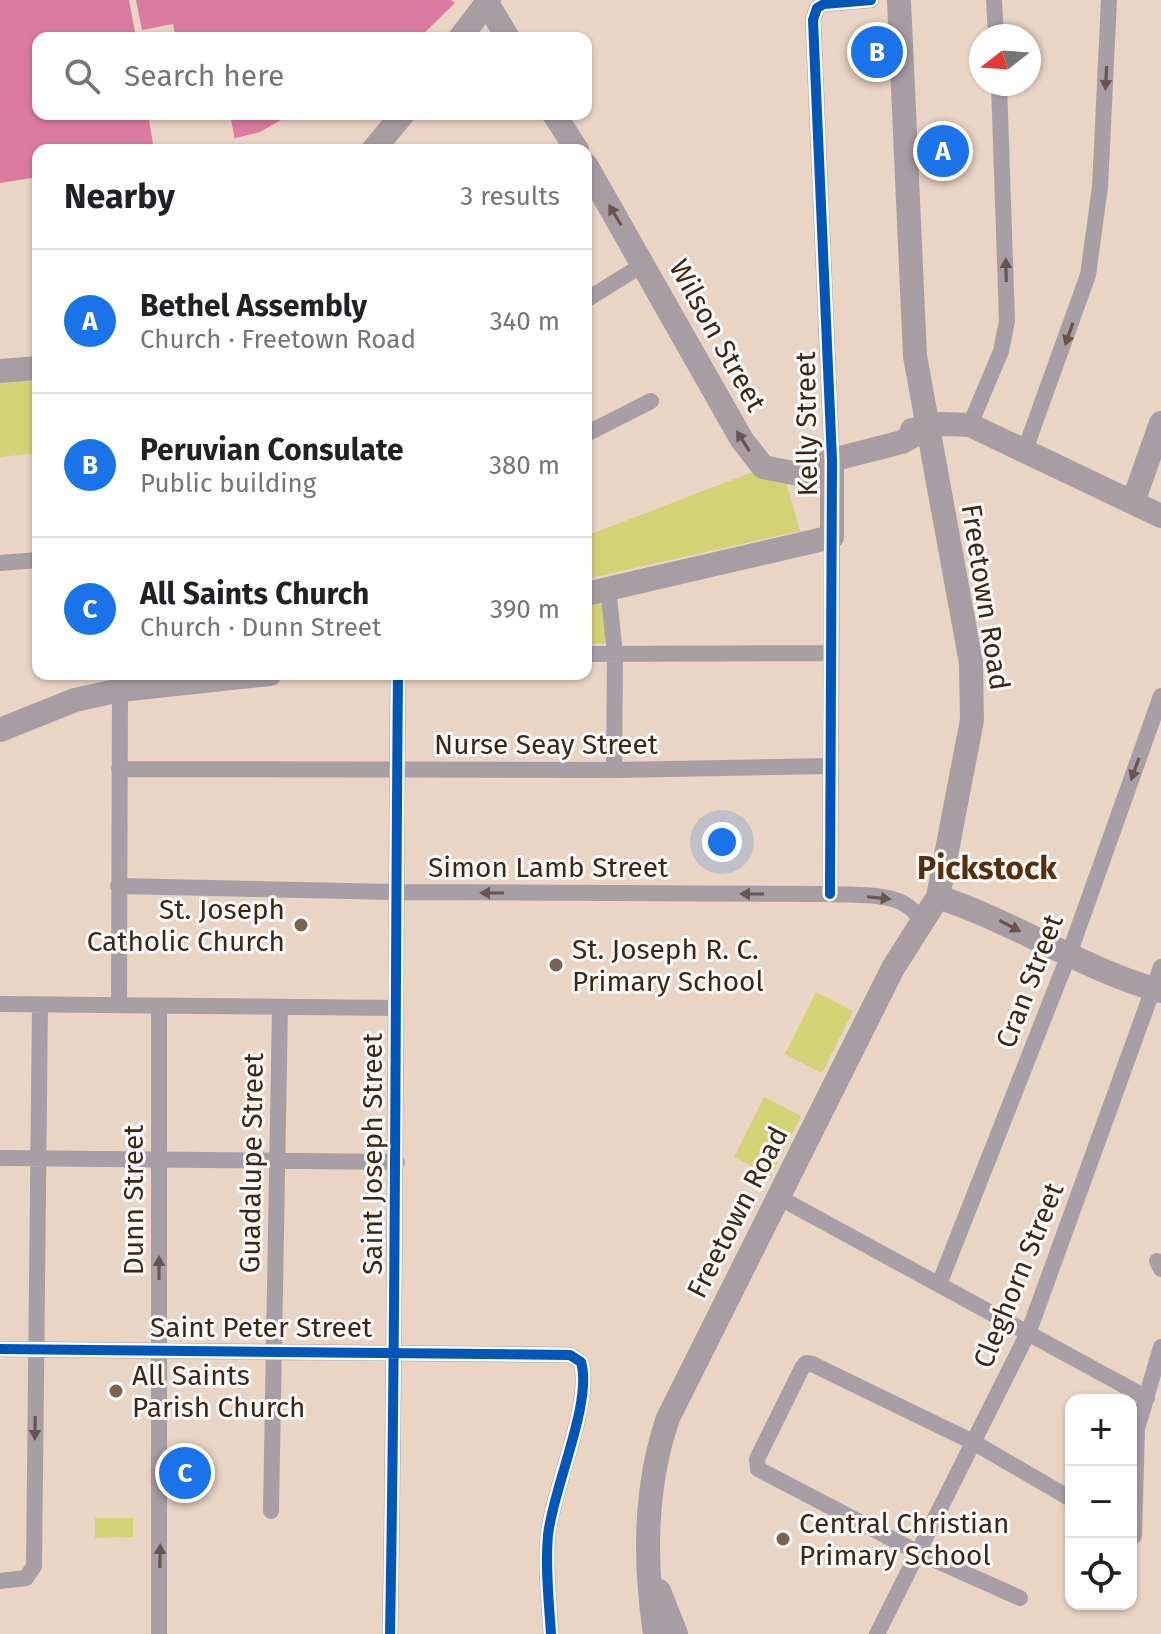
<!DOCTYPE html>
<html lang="en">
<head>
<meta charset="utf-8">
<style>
  :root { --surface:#fff; --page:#f2f2f2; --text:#202124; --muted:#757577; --line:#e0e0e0; --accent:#1a73e8 }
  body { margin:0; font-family:"Fira Sans",sans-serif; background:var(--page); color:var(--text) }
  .controls { position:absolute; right:24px; bottom:24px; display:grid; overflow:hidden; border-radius:16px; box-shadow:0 2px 6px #0004 }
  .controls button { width:72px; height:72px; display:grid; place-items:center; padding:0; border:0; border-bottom:2px solid var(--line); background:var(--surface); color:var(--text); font:40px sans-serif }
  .compass { position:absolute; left:969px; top:24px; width:72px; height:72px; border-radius:50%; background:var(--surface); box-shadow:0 2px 6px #0004; rotate:253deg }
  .you { position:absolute; left:722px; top:842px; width:28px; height:28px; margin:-20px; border:6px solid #fff; border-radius:50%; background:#1a73e8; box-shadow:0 0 0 12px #1a73e833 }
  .badge { display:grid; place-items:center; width:52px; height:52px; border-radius:50%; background:var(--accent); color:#fff; font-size:26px; font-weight:700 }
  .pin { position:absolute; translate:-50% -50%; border:4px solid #fff; box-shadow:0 2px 8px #0006 }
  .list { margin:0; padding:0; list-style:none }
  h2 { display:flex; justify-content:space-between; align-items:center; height:104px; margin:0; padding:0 32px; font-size:34px }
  h2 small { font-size:26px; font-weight:400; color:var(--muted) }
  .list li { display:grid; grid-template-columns:52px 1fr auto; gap:24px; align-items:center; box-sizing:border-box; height:144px; padding:0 32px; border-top:2px solid var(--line) }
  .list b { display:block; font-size:30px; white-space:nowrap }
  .list p { margin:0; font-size:26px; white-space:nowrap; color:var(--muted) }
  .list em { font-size:26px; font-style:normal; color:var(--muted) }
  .icon { flex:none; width:44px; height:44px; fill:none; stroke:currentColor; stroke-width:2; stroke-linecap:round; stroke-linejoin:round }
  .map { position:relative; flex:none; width:1161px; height:1634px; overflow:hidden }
  .search { position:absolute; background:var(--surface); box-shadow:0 2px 6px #0004; left:32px; top:32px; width:560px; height:88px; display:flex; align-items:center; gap:20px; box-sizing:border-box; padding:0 28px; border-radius:16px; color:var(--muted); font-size:30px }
  .panel { position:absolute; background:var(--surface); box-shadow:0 2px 6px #0004; left:32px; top:144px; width:560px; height:536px; border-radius:16px }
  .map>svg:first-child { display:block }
  .green { fill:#d3d275 }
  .water { fill:#db7b9f }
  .pier { fill:#ead4c4 }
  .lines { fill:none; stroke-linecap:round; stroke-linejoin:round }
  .street { stroke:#a79ea6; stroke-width:16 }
  .secondary { stroke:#a89da3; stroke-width:24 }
  .cycleway-casing { stroke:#fafafa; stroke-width:15 }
  .cycleway { stroke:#0057b8; stroke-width:10 }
  .oneway { fill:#69554e }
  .oneway2 { fill:#69554d }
  .poi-dot { fill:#7b6251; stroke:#fafafa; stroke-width:3 }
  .labels { text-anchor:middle; stroke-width:6; stroke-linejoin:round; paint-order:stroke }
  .street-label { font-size:28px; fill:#3f2513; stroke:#fafafa }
  .poi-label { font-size:28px; fill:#3f2513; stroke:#fafafa; text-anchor:start }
  .quarter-label { font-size:32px; font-weight:bold; fill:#592e0a; stroke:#fafafa }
</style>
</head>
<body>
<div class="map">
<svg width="1161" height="1634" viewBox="0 0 1161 1634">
  <rect width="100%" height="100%" fill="#ead4c4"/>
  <path class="green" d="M38,381V453L0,457V383Z
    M781,464L800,531L586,579V536L750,473Z
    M611,596L614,643L586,644V600Z
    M816,992L853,1011L822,1073L785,1054Z
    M764,1097L801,1116L771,1176L734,1157Z
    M95,1518H133V1537L95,1538Z"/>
  <path class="water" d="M0,0H451L455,3L419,38H38V114L286,117L260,132L186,150H38V177L0,183Z"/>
  <path class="pier" d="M129,0H136L142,30L173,24L176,38H169L167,33L143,38H105L135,32Z
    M148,114H155L157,120L196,114H230L235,141L187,150H154Z"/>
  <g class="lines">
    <path class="street" d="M994,0L996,36
      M586,300L644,264
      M970,425L1001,351L1007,321L999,84
      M586,434L651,401
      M1025,450L1088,275L1100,187L1109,0
      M832,460L813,20L817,8L824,4L871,0
      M0,563L38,560
      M608,587L615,654L614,770
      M586,654L829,653
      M119,769L614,770L830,766
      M118,886L394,892L830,894C859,896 905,890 920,920
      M830,894L832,537
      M0,1004L396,1008
      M119,1005L120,690
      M0,1158L397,1162
      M780,1198L1147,1398
      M1157,1261L1161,1269
      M940,1282L1068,957L1161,696
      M0,1349L570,1355L581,1362C593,1402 553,1488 548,1535C545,1567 549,1602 551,1634
      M271,1511L280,1008
      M1131,1534L1134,1536L1137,1429L1161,1347
      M0,1581L26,1578L34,1566L40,1005
      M1020,1598L917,1552L758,1469L757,1459L802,1368L806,1363L812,1364L973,1442L1071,1499
      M159,1634V1006
      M390,1634C396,1314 395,994 398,674
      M877,1634L1029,1331L1161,967"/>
    <path class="secondary" d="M487,3L508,38
      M460,38L489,0
      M554,114L577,150
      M373,150L403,114
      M586,165L742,440L763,467L798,474L832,460L902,442L927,428
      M0,371L38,368
      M912,430L941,424L970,425L1161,516
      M1133,502L1161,423
      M586,594L832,537V460
      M0,730L75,700L120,690L270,674
      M938,897C1015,922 1082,969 1161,991
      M659,1591L676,1634
      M655,1634C644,1561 644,1488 668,1418L893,968L938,897L972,720L971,663L915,356L899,0"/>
    <defs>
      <path id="cycleway" d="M830,894L832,460L813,20L817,8L824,4L871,0
        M0,1349L570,1355L581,1362C593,1402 553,1488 548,1535C545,1567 549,1602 551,1634
        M390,1634C396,1314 395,994 398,674"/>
    </defs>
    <use href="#cycleway" class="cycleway-casing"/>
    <use href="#cycleway" class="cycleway"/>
  </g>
  <defs><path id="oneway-solid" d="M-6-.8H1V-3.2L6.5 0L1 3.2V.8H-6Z" transform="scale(2)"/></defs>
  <g class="oneway">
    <use href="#oneway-solid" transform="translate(1106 78) rotate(93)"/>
    <use href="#oneway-solid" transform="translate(1006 270) rotate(-91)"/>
    <use href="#oneway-solid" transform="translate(1069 334) rotate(109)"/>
    <use href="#oneway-solid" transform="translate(1135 769) rotate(110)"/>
    <use href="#oneway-solid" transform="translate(492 893) rotate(-180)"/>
    <use href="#oneway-solid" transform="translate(752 894) rotate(-180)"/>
    <use href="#oneway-solid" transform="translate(879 898) rotate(6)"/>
    <use href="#oneway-solid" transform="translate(159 1268) rotate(-90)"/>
    <use href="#oneway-solid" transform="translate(35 1428) rotate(91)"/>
    <use href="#oneway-solid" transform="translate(160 1556) rotate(-89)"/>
  </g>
  <g class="oneway2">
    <use href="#oneway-solid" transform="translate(615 215) rotate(-121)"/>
    <use href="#oneway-solid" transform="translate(743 441) rotate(-123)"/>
    <use href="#oneway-solid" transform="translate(1010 926) rotate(28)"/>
  </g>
  <g class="poi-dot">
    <circle cx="301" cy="925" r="8"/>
    <circle cx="556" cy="965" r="8"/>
    <circle cx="116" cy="1391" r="8"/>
    <circle cx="783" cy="1539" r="8"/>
  </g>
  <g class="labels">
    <g class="street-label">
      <text transform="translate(718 335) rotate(61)" y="10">Wilson Street</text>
      <text transform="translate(806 424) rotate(-91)" y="10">Kelly Street</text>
      <text transform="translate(986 597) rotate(81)" y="10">Freetown Road</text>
      <text x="546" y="754">Nurse Seay Street</text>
      <text x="548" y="877">Simon Lamb Street</text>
      <text transform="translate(1029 981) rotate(-69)" y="10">Cran Street</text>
      <text transform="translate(372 1154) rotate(-90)" y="10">Saint Joseph Street</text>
      <text transform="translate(251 1163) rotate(-89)" y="10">Guadalupe Street</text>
      <text transform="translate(133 1200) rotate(-90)" y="10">Dunn Street</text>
      <text transform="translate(737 1212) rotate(-63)" y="10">Freetown Road</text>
      <text transform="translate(1018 1275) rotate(-68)" y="10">Cleghorn Street</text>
      <text x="261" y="1337">Saint Peter Street</text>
    </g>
    <g class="poi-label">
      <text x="285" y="919" text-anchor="end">St. Joseph<tspan x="285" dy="32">Catholic Church</tspan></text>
      <text x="572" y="959">St. Joseph R. C.<tspan x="572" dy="32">Primary School</tspan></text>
      <text x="132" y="1385">All Saints<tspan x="132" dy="32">Parish Church</tspan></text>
      <text x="799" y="1533">Central Christian<tspan x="799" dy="32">Primary School</tspan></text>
    </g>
    <g class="quarter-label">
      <text x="987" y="879">Pickstock</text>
    </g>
  </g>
</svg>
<div class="controls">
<button>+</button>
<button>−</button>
<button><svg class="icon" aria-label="locate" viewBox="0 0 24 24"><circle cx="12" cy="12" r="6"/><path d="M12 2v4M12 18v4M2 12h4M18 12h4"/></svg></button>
</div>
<svg class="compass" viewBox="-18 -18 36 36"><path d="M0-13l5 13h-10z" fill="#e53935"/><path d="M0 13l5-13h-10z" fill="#757577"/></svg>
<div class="you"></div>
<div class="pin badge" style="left:943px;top:151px">A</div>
<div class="pin badge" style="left:877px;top:52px">B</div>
<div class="pin badge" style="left:185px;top:1473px">C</div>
<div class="search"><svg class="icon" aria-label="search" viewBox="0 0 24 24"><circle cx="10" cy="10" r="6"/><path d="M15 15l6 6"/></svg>Search here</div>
<section class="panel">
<h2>Nearby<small>3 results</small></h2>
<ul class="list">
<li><span class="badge">A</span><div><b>Bethel Assembly</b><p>Church · Freetown Road</p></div><em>340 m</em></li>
<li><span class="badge">B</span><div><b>Peruvian Consulate</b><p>Public building</p></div><em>380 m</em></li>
<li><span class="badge">C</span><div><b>All Saints Church</b><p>Church · Dunn Street</p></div><em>390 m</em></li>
</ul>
</section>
</div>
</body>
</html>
